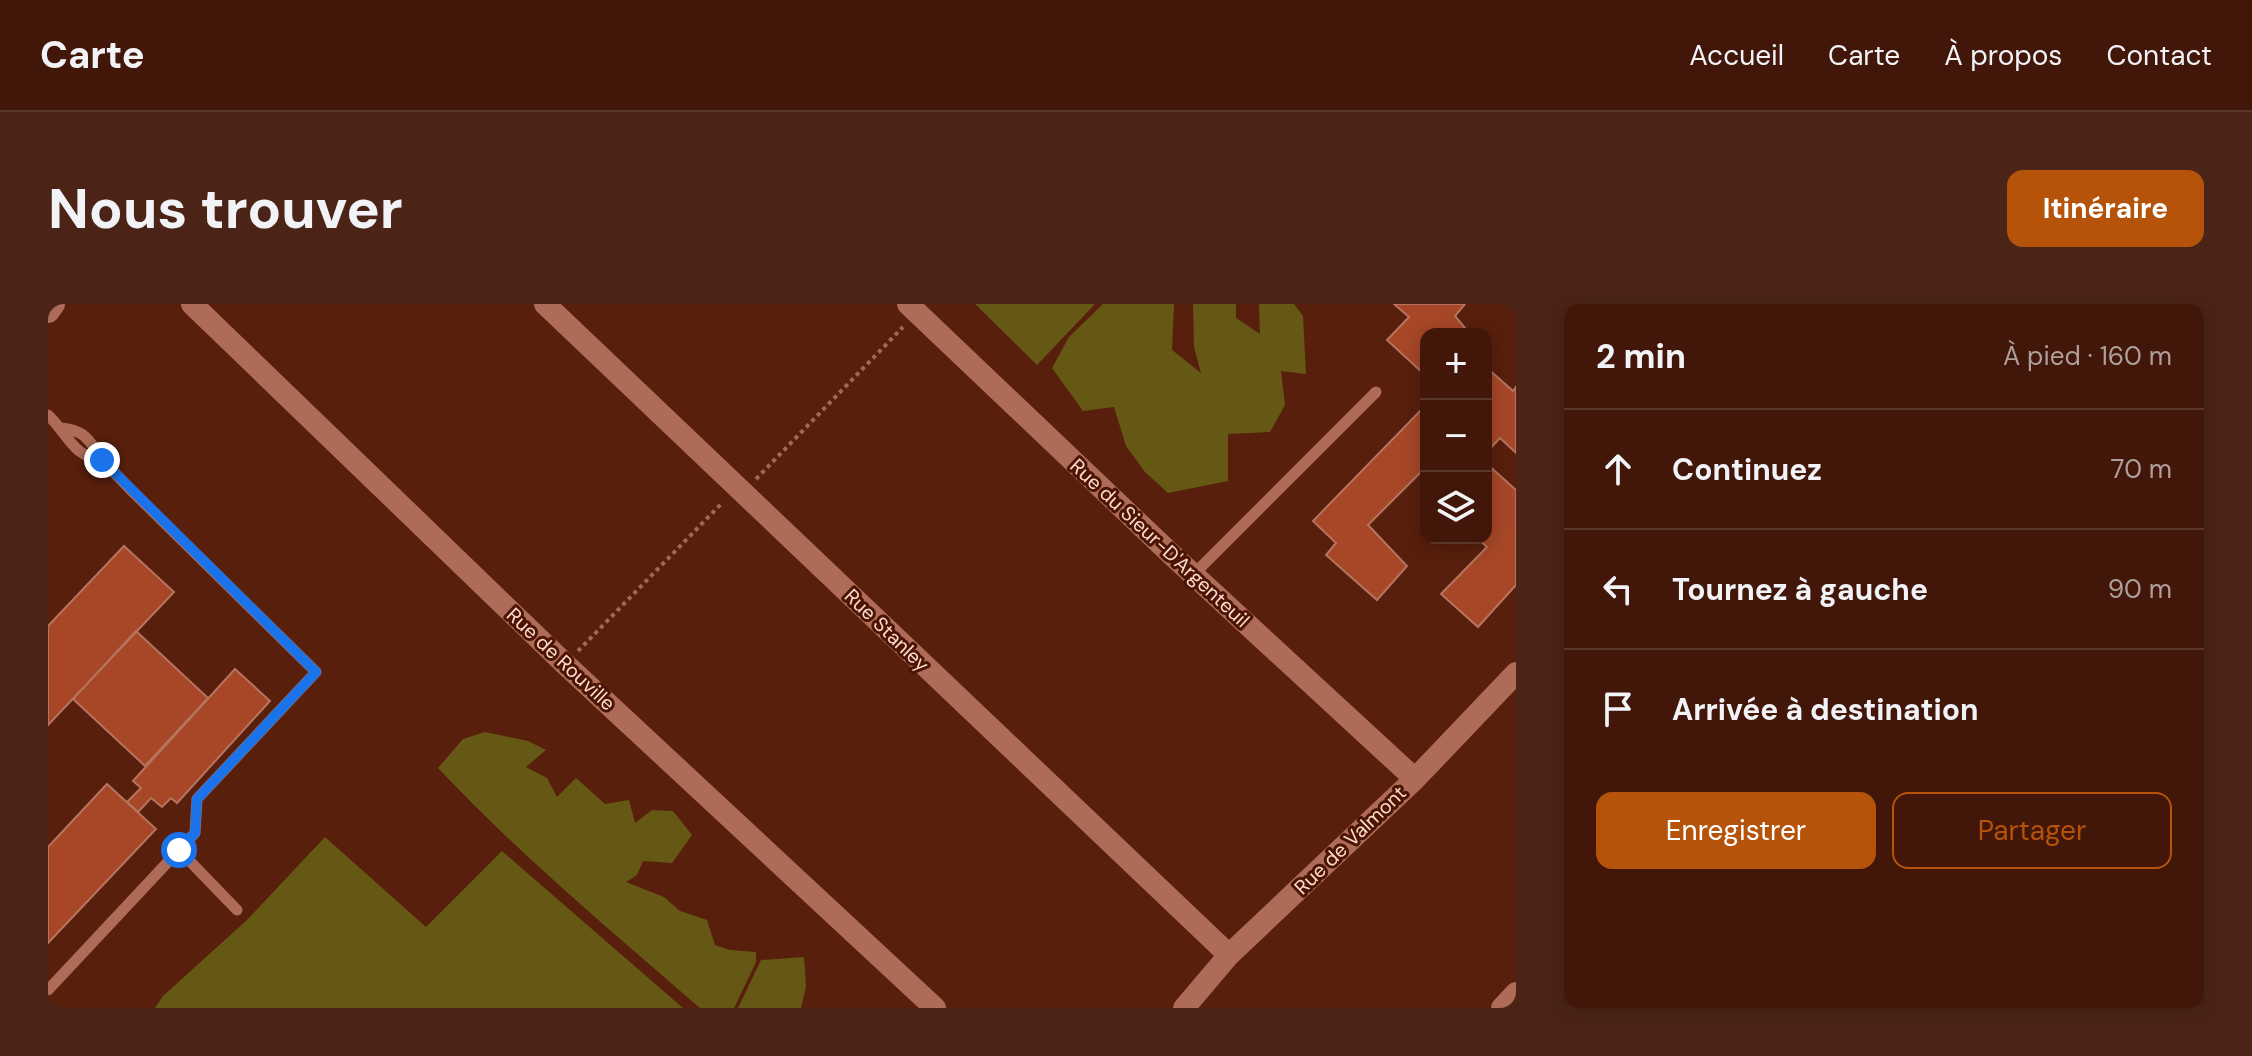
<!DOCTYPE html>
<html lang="fr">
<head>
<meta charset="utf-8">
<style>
  :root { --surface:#421709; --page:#4c2417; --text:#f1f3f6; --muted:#ae9f9c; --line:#5a362a; --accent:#b45309 }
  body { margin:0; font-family:"DM Sans",sans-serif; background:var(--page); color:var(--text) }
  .controls { position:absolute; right:24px; top:24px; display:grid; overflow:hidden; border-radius:16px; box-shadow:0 4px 20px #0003 }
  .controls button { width:72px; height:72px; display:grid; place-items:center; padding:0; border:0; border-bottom:2px solid var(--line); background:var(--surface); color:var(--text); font:40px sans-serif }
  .stop { position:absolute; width:24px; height:24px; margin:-18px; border:6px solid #1a73e8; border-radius:50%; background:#fff }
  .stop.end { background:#1a73e8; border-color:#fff; box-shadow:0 2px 8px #0008 }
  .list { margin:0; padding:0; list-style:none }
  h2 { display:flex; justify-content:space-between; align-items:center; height:104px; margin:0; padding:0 32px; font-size:34px }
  h2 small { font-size:26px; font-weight:400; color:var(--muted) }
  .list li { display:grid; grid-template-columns:52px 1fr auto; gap:24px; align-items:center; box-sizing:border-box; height:120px; padding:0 32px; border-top:2px solid var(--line) }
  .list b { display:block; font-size:30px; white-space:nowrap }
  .list em { font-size:26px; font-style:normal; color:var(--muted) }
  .actions { display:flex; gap:16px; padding:24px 32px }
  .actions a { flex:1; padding:18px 0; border:2px solid var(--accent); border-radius:16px; text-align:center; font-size:28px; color:var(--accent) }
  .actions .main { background:var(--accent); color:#fff }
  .icon { flex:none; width:44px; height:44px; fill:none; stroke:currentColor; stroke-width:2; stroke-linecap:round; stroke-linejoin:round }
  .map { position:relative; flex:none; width:1468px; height:704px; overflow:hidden; border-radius:16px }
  header { display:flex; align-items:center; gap:48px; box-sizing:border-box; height:112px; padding:0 40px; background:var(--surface); border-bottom:2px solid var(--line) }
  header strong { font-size:38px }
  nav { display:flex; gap:44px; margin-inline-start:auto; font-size:28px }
  .intro { display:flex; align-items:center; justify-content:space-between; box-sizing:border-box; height:192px; padding:0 48px }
  h1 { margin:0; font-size:56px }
  .button { padding:20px 36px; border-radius:16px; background:var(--accent); color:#fff; font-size:28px; font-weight:700 }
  main { display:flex; gap:48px; padding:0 48px }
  aside { flex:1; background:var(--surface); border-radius:16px; box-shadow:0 4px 20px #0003 }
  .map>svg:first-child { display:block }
  .green { fill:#655815 }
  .building { fill:#a74728; stroke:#b6745f; stroke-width:2 }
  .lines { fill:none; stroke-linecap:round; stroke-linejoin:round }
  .path { stroke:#9b6a5a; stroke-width:4; stroke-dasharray:4 4; stroke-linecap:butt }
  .service { stroke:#ae6c58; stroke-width:11 }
  .minor { stroke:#ae6c58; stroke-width:22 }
  .tertiary { stroke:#ae6c58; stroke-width:24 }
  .route { stroke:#1a73e8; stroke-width:10 }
  .labels { text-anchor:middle; stroke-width:6; stroke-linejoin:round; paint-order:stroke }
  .street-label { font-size:20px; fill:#fed9ce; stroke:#4c1402 }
</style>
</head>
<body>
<header>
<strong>Carte</strong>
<nav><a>Accueil</a><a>Carte</a><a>À propos</a><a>Contact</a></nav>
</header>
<div class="intro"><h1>Nous trouver</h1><a class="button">Itinéraire</a></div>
<main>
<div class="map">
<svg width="1468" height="704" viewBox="0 0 1468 704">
  <rect width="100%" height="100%" fill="#581f0c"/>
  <path class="green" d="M927,0H1047L989,61Z
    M1055,0H1126L1124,46L1153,69L1146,43L1145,0H1188V14L1212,30L1211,0H1246L1255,12L1258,70L1233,67L1237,101L1222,128L1180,130V177L1120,189L1097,168L1078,142L1066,103L1035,107L1004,64L1021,33Z
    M437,428L480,437L498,446L478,463L499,474L509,493L528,474L557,500L581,496L587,519L604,506L625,507L644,531L624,559L595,557L589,571L578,578L616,593L632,607L659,616L667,641L682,646L708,648V658L686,704H652C563,627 471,550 390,464L415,435Z
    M277,533L378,623L454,547L635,704H107L115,692L199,616Z
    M756,653L758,683L753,704H690L713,656Z"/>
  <path class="building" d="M1346,0H1417L1407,12L1422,30H1378V72L1339,36L1361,13Z
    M1438,63L1465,87L1468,83V149L1452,134L1438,149Z
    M1375,104L1378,106V171L1374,167L1320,221L1359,262L1329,296L1278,251L1288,239L1265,217Z
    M1438,159L1468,186V281L1430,323L1393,290L1439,243L1429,234H1438Z
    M76,242L126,288L0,421V322Z
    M88,327L160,394L97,462L25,395Z
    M187,365L222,397L129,499L123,494L114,503L103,494L90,508L79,498L93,484L85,477Z
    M59,480L108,525L0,639V543Z"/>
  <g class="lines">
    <path class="path" d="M708,175L855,23
      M530,347L675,198"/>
    <path class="service" d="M0,111C20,130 24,152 54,156
      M1145,271L1328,88
      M131,546L189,606
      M0,686L147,529L149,495L268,368L81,184C74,176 65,168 58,159C41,140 42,127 13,124"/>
    <path class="minor" d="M144,0L517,360L887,704
      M497,0L1181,651
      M860,0L1124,251L1367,475
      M1136,704L1181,651L1367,475L1468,369
      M1454,704L1468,689"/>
    <path class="tertiary" d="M0,7L5,0"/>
  </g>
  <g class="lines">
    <path class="route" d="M54,156L268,368L149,495L147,529L131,546"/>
  </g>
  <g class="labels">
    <g class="street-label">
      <text transform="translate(1112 239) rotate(43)" y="7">Rue du Sieur-D'Argenteuil</text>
      <text transform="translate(839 326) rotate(44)" y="7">Rue Stanley</text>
      <text transform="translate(513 355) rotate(43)" y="7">Rue de Rouville</text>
      <text transform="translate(1302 536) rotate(-44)" y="7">Rue de Valmont</text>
    </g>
  </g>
</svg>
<div class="controls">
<button>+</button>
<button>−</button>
<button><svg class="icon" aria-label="layers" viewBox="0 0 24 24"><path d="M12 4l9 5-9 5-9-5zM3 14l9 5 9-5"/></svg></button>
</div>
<div class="stop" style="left:131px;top:546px"></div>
<div class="stop end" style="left:54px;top:156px"></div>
</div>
<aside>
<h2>2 min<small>À pied · 160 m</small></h2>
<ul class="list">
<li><svg class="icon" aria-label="ahead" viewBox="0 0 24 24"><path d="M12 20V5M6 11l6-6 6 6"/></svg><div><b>Continuez</b></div><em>70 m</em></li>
<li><svg class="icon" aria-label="left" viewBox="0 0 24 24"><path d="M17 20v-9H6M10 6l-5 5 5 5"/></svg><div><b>Tournez à gauche</b></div><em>90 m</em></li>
<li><svg class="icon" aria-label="arrive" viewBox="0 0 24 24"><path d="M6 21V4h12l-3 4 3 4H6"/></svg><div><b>Arrivée à destination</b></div></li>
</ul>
<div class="actions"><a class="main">Enregistrer</a><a>Partager</a></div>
</aside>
</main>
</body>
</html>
